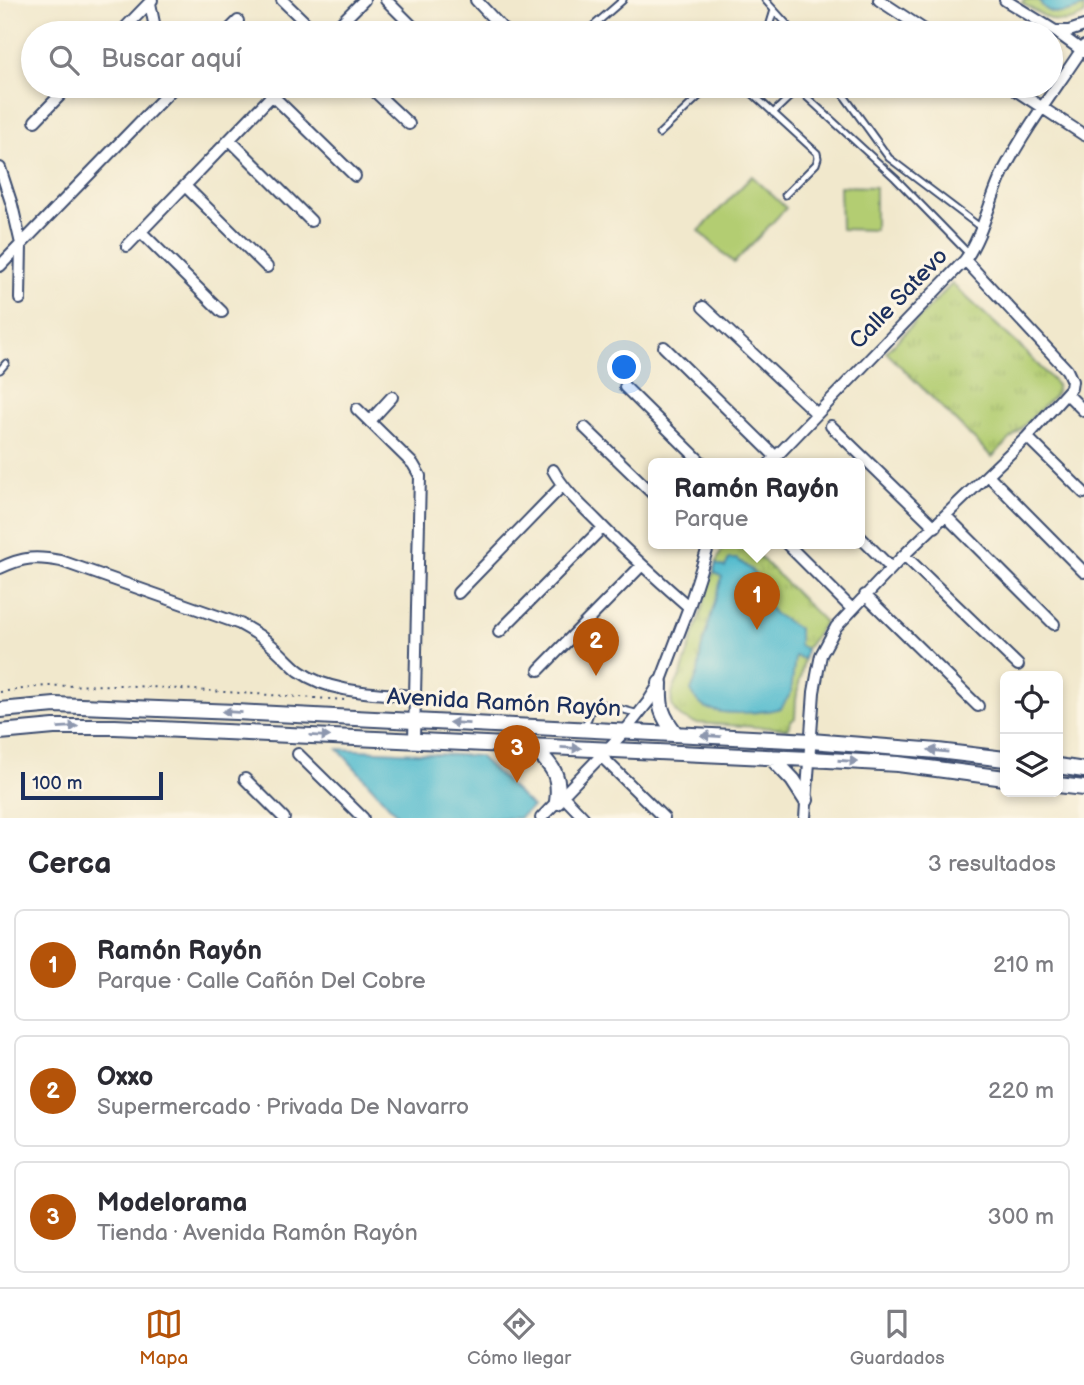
<!DOCTYPE html>
<html lang="es">
<head>
<meta charset="utf-8">
<style>
  :root { --surface:#fff; --page:#f7f7f7; --text:#2b2b33; --muted:#7c7c81; --line:#e1e1e2; --accent:#b45309 }
  body { margin:0; font-family:"Balsamiq Sans",sans-serif; background:var(--page); color:var(--text) }
  .controls { position:absolute; right:21px; bottom:21px; display:grid; overflow:hidden; border-radius:10px; box-shadow:0 4px 10px #0003 }
  .controls button { width:63px; height:63px; display:grid; place-items:center; padding:0; border:0; border-bottom:2px solid var(--line); background:var(--surface); color:var(--text); font:35px sans-serif }
  .scale { position:absolute; left:21px; bottom:18px; width:142px; box-sizing:border-box; padding-left:7px; border:4px solid #1b2f5e; border-top:0; font-size:19px; line-height:24px; white-space:nowrap; color:#1b2f5e; -webkit-text-stroke:5px #fcf5e5; paint-order:stroke }
  .you { position:absolute; left:625px; top:368px; width:24px; height:24px; margin:-18px; border:5px solid #fff; border-radius:50%; background:#1a73e8; box-shadow:0 0 0 10px #1a73e833 }
  .badge { display:grid; place-items:center; width:46px; height:46px; border-radius:50%; background:var(--accent); color:#fff; font-size:23px; font-weight:700 }
  .pin { position:absolute; translate:-50% -58px; filter:drop-shadow(0 2px 4px #0008) }
  .pin::after { content:''; position:absolute; top:37px; width:24px; height:21px; background:inherit; clip-path:polygon(0 0,100% 0,50% 100%) }
  .popup { position:absolute; left:648px; top:458px; width:217px; height:91px; box-sizing:border-box; display:grid; place-content:center; border-radius:10px; background:var(--surface); filter:drop-shadow(0 2px 5px #0005); font-size:23px; white-space:nowrap; color:var(--muted) }
  .popup b { font-size:26px; color:var(--text) }
  .popup::after { content:''; position:absolute; left:50%; top:100%; margin-left:-14px; border:14px solid transparent; border-top-color:var(--surface) }
  .list { margin:0; padding:0; list-style:none }
  h2 { display:flex; justify-content:space-between; align-items:center; height:91px; margin:0; padding:0 28px; font-size:30px }
  h2 small { font-size:23px; font-weight:400; color:var(--muted) }
  .list li { display:grid; grid-template-columns:46px 1fr auto; gap:21px; align-items:center; box-sizing:border-box; height:112px; margin:0 14px 14px; padding:0 14px; border:2px solid var(--line); border-radius:10px }
  .list b { display:block; font-size:26px; white-space:nowrap }
  .list p { margin:0; font-size:23px; white-space:nowrap; color:var(--muted) }
  .list em { font-size:23px; font-style:normal; color:var(--muted) }
  .icon { flex:none; width:38px; height:38px; fill:none; stroke:currentColor; stroke-width:2; stroke-linecap:round; stroke-linejoin:round }
  .map { position:relative; flex:none; width:1084px; height:818px; overflow:hidden }
  .search { position:absolute; background:var(--surface); box-shadow:0 4px 10px #0003; left:21px; right:21px; top:21px; height:77px; display:flex; align-items:center; gap:18px; box-sizing:border-box; padding:0 24px; border-radius:38px; color:var(--muted); font-size:26px }
  .sheet { height:469px; background:var(--surface) }
  nav { display:flex; justify-content:space-around; align-items:center; box-sizing:border-box; height:98px; border-top:2px solid var(--line); background:var(--surface); font-size:19px; color:var(--muted) }
  nav a { display:grid; justify-items:center; gap:4px }
  nav .on { color:var(--accent) }
  .map>svg:first-child { display:block }
  .grass { fill:#b3cd72; stroke:#677e68; stroke-width:2 }
  .park { fill:url(#park-tufts); stroke:#677e68; stroke-width:2 }
  .water { fill:#50bacd; stroke:#367496; stroke-width:2 }
  .lines { fill:none; stroke-linecap:round; stroke-linejoin:round }
  .service-casing { stroke:#3b4b6e; stroke-width:9 }
  .minor-casing { stroke:#3b4b6e; stroke-width:14 }
  .secondary-casing { stroke:#3b4b6e; stroke-width:18 }
  .path { stroke:#3b4b6e; stroke-width:2; stroke-dasharray:2 5; stroke-linecap:butt }
  .service { stroke:#fff; stroke-width:5 }
  .minor { stroke:#fff; stroke-width:10 }
  .secondary { stroke:#fff; stroke-width:14 }
  .oneway { fill:#8d97ae }
  .labels { text-anchor:middle; stroke-width:6; stroke-linejoin:round; paint-order:stroke }
  .street-label { font-size:23px; fill:#1b2f5e; stroke:#fcf5e5 }
</style>
</head>
<body>
<div class="map">
<svg width="1084" height="818" viewBox="0 0 1084 818">
  <defs>
    <pattern id="park-tufts" width="24" height="20" patternUnits="userSpaceOnUse" patternTransform="scale(1.75)"><rect width="24" height="20" fill="#b3cd72"/><path d="M3 7l-1-3M5 7V3M7 7l1-3M15 17l-1-3M17 17v-4M19 17l1-3" fill="none" stroke="#99b065"/></pattern>
  </defs>
  <rect width="100%" height="100%" fill="#fcf5e5"/>
  <filter id="ink" filterUnits="userSpaceOnUse"><feTurbulence type="fractalNoise" baseFrequency=".0143" numOctaves="2"/><feDisplacementMap in="SourceGraphic" scale="14" xChannelSelector="R" yChannelSelector="G"/><feConvolveMatrix kernelMatrix="1 2 1 2 8 2 1 2 1" color-interpolation-filters="sRGB"/></filter>
  <filter id="wash" filterUnits="userSpaceOnUse"><feTurbulence type="fractalNoise" baseFrequency=".00686" numOctaves="4" result="noise"/><feDisplacementMap in="SourceGraphic" scale="28" xChannelSelector="R" yChannelSelector="G"/><feGaussianBlur stdDeviation="1.57" result="paint"/><feColorMatrix in="noise" values="0 0 0 0 0 0 0 0 0 0 0 0 0 0 0 0 0 1.4 0 .05"/><feComposite in="paint" operator="in"/></filter>
  <g filter="url(#wash)">
    <rect width="100%" height="100%" fill="#f1e8cc"/>
    <path class="grass" d="M752,176L786,208L734,263L699,231Z
      M840,186L875,187V230L841,229Z"/>
    <path class="park" d="M1024,0H1084V15C1059,30 1043,16 1022,3Z
      M952,284L1023,349L1057,385L1056,394L992,457L886,352Z
      M725,544H747L825,622L806,649L796,699L795,718L790,722L788,729L696,723C667,715 666,698 681,675L718,558Z"/>
    <path class="water" d="M1039,0H1084V6C1069,13 1048,20 1039,0Z
      M729,559H737C756,573 766,580 767,605L775,614L799,629V645L806,649L804,659L795,656L791,693L781,708C761,713 725,716 706,708C698,704 695,698 691,691L698,673L701,650L722,577L714,572L716,564L725,567Z
      M338,749L479,756L532,807L519,818H400Z"/>
  </g>
  <g filter="url(#ink)">
    <g class="lines">
      <defs>
        <path id="service" d="M765,0L795,33
          M585,33L623,0
          M767,33L774,10
          M744,86L817,153L818,158L816,164L785,195
          M837,86L889,158L980,227
          M798,89L895,178L969,254
          M773,113L798,89L795,86
          M659,134L710,86
          M0,370L6,363
          M585,727C589,718 590,704 602,704L639,714"/>
        <path id="minor" d="M282,0L316,33
          M386,0L419,33
          M476,0L502,28
          M879,0L929,33
          M1005,0L1055,31L1084,52
          M150,3L156,33
          M1055,31H1069L1084,26
          M120,33L152,0
          M226,33L238,21
          M331,33L364,0
          M369,86L409,124
          M1009,86L1084,135
          M272,95L355,176
          M35,121L69,86
          M230,140L311,221
          M0,168L12,205L21,244L20,299
          M185,186L267,267
          M141,232L222,312
          M127,246L281,86
          M0,266L175,86
          M703,307L816,413
          M664,347L776,457
          M625,387L703,464
          M1067,394L1084,411
          M357,409L413,464L420,476L414,740
          M370,421L392,397
          M831,426L935,527
          M585,428L654,495
          M1027,437L1084,493
          M769,464L965,260C983,235 990,198 1004,170C1027,126 1057,87 1084,46
          M553,470C564,490 580,504 596,520C626,551 657,579 689,607
          M988,475L1084,572
          M946,516L1054,624
          M860,537L891,568
          M787,544L852,609
          M904,555L1018,665
          M0,568C23,557 36,556 61,561L240,624C251,630 262,636 271,645C281,653 289,663 299,671C331,694 377,693 414,696
          M458,593L562,486
          M865,595L978,706
          M499,632L603,527
          M539,670L642,565
          M298,754L363,818
          M602,757L664,818
          M245,779L284,818
          M563,796L584,818
          M541,818L625,731L648,702L660,683L689,607L709,544
          M805,818L814,692L818,670L821,655L836,627L904,555L1027,437L1071,388L1072,381L1067,370L965,260"/>
        <path id="secondary" d="M660,683C659,707 661,715 676,734
          M0,710L55,705L236,712L811,741L938,751L1005,759
          M0,732L54,727H115L810,759L898,764L1005,778
          M532,746C551,765 561,773 557,802
          M771,757L793,780L806,800
          M1058,766L1084,770
          M1058,785L1084,788"/>
      </defs>
      <use href="#service" class="service-casing"/>
      <use href="#minor" class="minor-casing"/>
      <use href="#secondary" class="secondary-casing"/>
      <path class="path" d="M0,692L45,686L120,685L345,700"/>
      <use href="#service" class="service"/>
      <use href="#minor" class="minor"/>
      <use href="#secondary" class="secondary"/>
    </g>
    <defs><path id="oneway-solid" d="M-6-.8H1V-3.2L6.5 0L1 3.2V.8H-6Z" transform="scale(1.75)"/></defs>
    <g class="oneway">
      <use href="#oneway-solid" transform="translate(232 712) rotate(-177)"/>
      <use href="#oneway-solid" transform="translate(459 723) rotate(-177)"/>
      <use href="#oneway-solid" transform="translate(68 727) rotate(-3)"/>
      <use href="#oneway-solid" transform="translate(320 736) rotate(3)"/>
      <use href="#oneway-solid" transform="translate(711 736) rotate(-177)"/>
      <use href="#oneway-solid" transform="translate(571 748) rotate(3)"/>
      <use href="#oneway-solid" transform="translate(938 751) rotate(-174)"/>
      <use href="#oneway-solid" transform="translate(848 761) rotate(4)"/>
    </g>
  </g>
  <g class="labels">
    <g class="street-label">
      <text transform="translate(898 298) rotate(-46)" y="8">Calle Satevo</text>
      <text transform="translate(504 702) rotate(3)" y="8">Avenida Ramón Rayón</text>
    </g>
  </g>
</svg>
<div class="controls">
<button><svg class="icon" aria-label="locate" viewBox="0 0 24 24"><circle cx="12" cy="12" r="6"/><path d="M12 2v4M12 18v4M2 12h4M18 12h4"/></svg></button>
<button><svg class="icon" aria-label="layers" viewBox="0 0 24 24"><path d="M12 4l9 5-9 5-9-5zM3 14l9 5 9-5"/></svg></button>
</div>
<div class="scale">100 m</div>
<div class="you"></div>
<div class="pin badge" style="left:757px;top:630px">1</div>
<div class="popup"><b>Ramón Rayón</b>Parque</div>
<div class="pin badge" style="left:596px;top:676px">2</div>
<div class="pin badge" style="left:517px;top:783px">3</div>
<div class="search"><svg class="icon" aria-label="search" viewBox="0 0 24 24"><circle cx="10" cy="10" r="6"/><path d="M15 15l6 6"/></svg>Buscar aquí</div>
</div>
<section class="sheet">
<h2>Cerca<small>3 resultados</small></h2>
<ul class="list">
<li><span class="badge">1</span><div><b>Ramón Rayón</b><p>Parque · Calle Cañón Del Cobre</p></div><em>210 m</em></li>
<li><span class="badge">2</span><div><b>Oxxo</b><p>Supermercado · Privada De Navarro</p></div><em>220 m</em></li>
<li><span class="badge">3</span><div><b>Modelorama</b><p>Tienda · Avenida Ramón Rayón</p></div><em>300 m</em></li>
</ul>
</section>
<nav>
<a class="on"><svg class="icon" aria-label="map" viewBox="0 0 24 24"><path d="M3 6l6-2 6 2 6-2v14l-6 2-6-2-6 2zM9 4v14M15 6v14"/></svg>Mapa</a>
<a><svg class="icon" aria-label="directions" viewBox="0 0 24 24"><path d="M12 3l9 9-9 9-9-9zM9 14v-3h6M13 9l2 2-2 2"/></svg>Cómo llegar</a>
<a><svg class="icon" aria-label="saved" viewBox="0 0 24 24"><path d="M7 4h10v16l-5-4-5 4z"/></svg>Guardados</a>
</nav>
</body>
</html>
